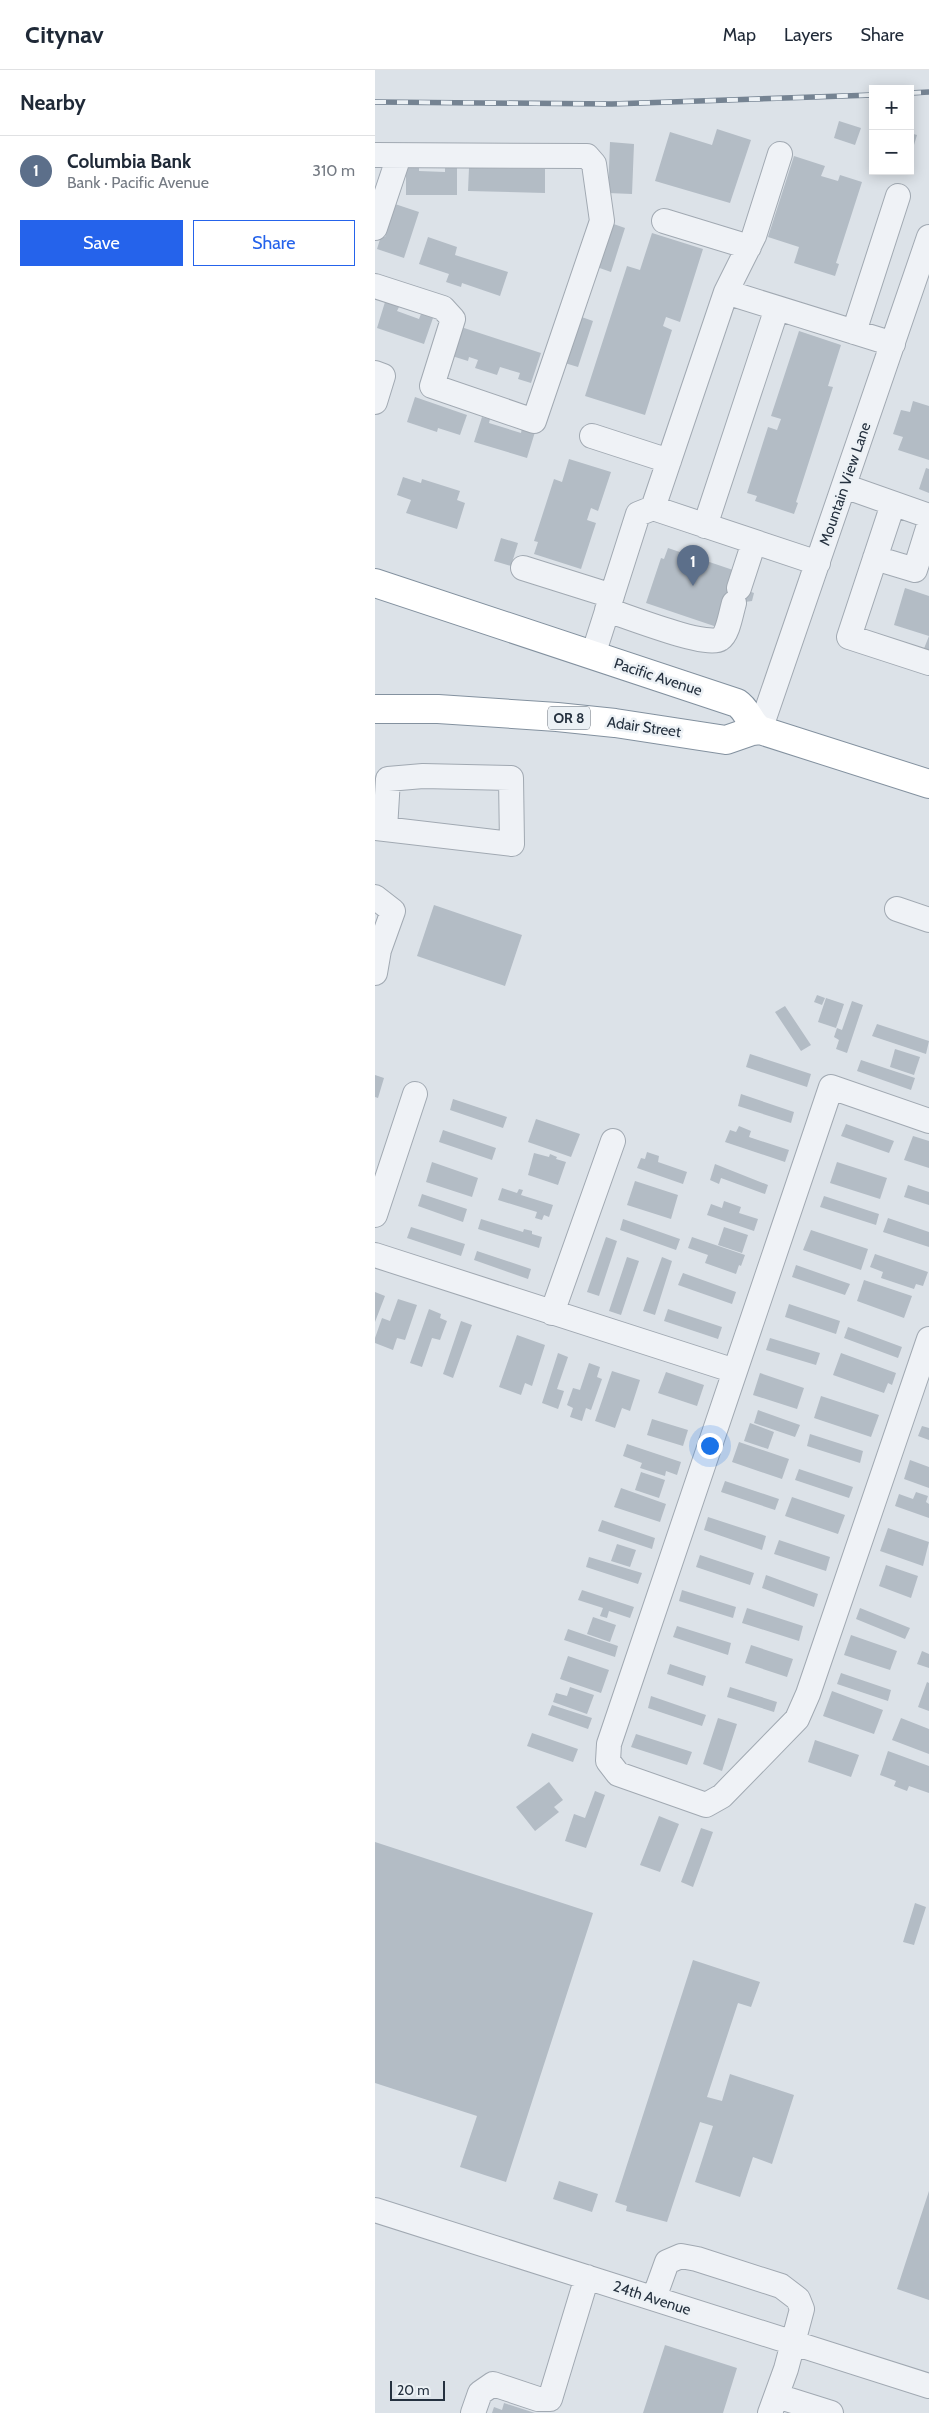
<!DOCTYPE html>
<html lang="en">
<head>
<meta charset="utf-8">
<style>
  :root { --surface:#fff; --page:#f2f2f3; --text:#1f2937; --muted:#747a83; --line:#e0e1e3; --accent:#2563eb }
  body { margin:0; font-family:Cabin,sans-serif; background:var(--page); color:var(--text) }
  .controls { position:absolute; right:15px; top:15px; display:grid; overflow:hidden; border-radius:0px; box-shadow:0 2px 12px #0003 }
  .controls button { width:45px; height:45px; display:grid; place-items:center; padding:0; border:0; border-bottom:1px solid var(--line); background:var(--surface); color:var(--text); font:25px sans-serif }
  .scale { position:absolute; left:15px; bottom:12px; width:55px; box-sizing:border-box; padding-left:5px; border:2px solid #25313f; border-top:0; font-size:14px; line-height:18px; white-space:nowrap; color:#25313f; -webkit-text-stroke:4px #ecf1f5; paint-order:stroke }
  .you { position:absolute; left:334px; top:1375px; width:18px; height:18px; margin:-12px; border:4px solid #fff; border-radius:50%; background:#1a73e8; box-shadow:0 0 0 8px #1a73e833 }
  .badge { display:grid; place-items:center; width:32px; height:32px; border-radius:50%; background:var(--accent); color:#fff; font-size:16px; font-weight:700 }
  .pin { position:absolute; translate:-50% -41px; filter:drop-shadow(0 1px 2px #0008) }
  .pin::after { content:''; position:absolute; top:26px; width:18px; height:15px; background:inherit; clip-path:polygon(0 0,100% 0,50% 100%) }
  .list { margin:0; padding:0; list-style:none }
  h2 { display:flex; justify-content:space-between; align-items:center; height:65px; margin:0; padding:0 20px; font-size:21px }
  h2 small { font-size:16px; font-weight:400; color:var(--muted) }
  .list li { display:grid; grid-template-columns:32px 1fr auto; gap:15px; align-items:center; box-sizing:border-box; height:70px; padding:0 20px; border-top:1px solid var(--line) }
  .list b { display:block; font-size:19px; white-space:nowrap }
  .list p { margin:0; font-size:16px; white-space:nowrap; color:var(--muted) }
  .list em { font-size:16px; font-style:normal; color:var(--muted) }
  .actions { display:flex; gap:10px; padding:15px 20px }
  .actions a { flex:1; padding:11px 0; border:1px solid var(--accent); border-radius:0px; text-align:center; font-size:18px; color:var(--accent) }
  .actions .main { background:var(--accent); color:#fff }
  .map { position:relative; flex:none; width:554px; height:2343px; overflow:hidden }
  header { display:flex; align-items:center; gap:30px; box-sizing:border-box; height:70px; padding:0 25px; background:var(--surface); border-bottom:1px solid var(--line) }
  header strong { font-size:24px }
  nav { display:flex; gap:28px; margin-inline-start:auto; font-size:18px }
  main { display:flex }
  aside { flex:1; background:var(--surface) }
  .map>svg:first-child { display:block }
  .building { fill:#b3bcc5 }
  .lines { fill:none; stroke-linecap:round; stroke-linejoin:round }
  .minor-casing { stroke:#a1a9b2; stroke-width:26 }
  .highway-casing { stroke:#83919f; stroke-width:30 }
  .minor { stroke:#eff2f6; stroke-width:24 }
  .highway { stroke:#fff; stroke-width:28 }
  .rail-casing { stroke:#758392; stroke-width:5.5 }
  .rail { stroke:#ecf1f5; stroke-width:4; stroke-dasharray:11; stroke-linecap:butt }
  .labels { text-anchor:middle; stroke-width:5; stroke-linejoin:round; paint-order:stroke }
  .shield { fill:#ecf1f5; stroke:#616b76; stroke-width:1 }
  .shield-label { font-size:14px; font-weight:bold; fill:#25313f }
  .street-label { font-size:15px; fill:#25313f; stroke:#ecf1f5 }
</style>
</head>
<body>
<header>
<strong>Citynav</strong>
<nav><a>Map</a><a>Layers</a><a>Share</a></nav>
</header>
<main>
<aside>
<h2>Nearby<small></small></h2>
<ul class="list">
<li><span class="badge" style="background:#5c6f8a">1</span><div><b>Columbia Bank</b><p>Bank · Pacific Avenue</p></div><em>310 m</em></li>
</ul>
<div class="actions"><a class="main">Save</a><a>Share</a></div>
</aside>
<div class="map">
<svg width="554" height="2343" viewBox="0 0 554 2343">
  <rect width="100%" height="100%" fill="#dce2e8"/>
  <path class="building" d="M464,51L486,58L480,75L459,68Z
    M342,59L376,70L355,133L280,111L295,62L337,75Z
    M535,63L542,65L536,85H535Z
    M235,72L259,74L257,124L233,123Z
    M419,86L450,96L446,106L463,111L465,105L487,112L461,193L464,194L460,206L419,193L424,177L393,167Z
    M31,96H44V101L70,102V97H82V125H31Z
    M94,98L170,99V123L93,121Z
    M20,134L44,142L29,188L2,179L6,166L10,167Z
    M230,151L250,158L236,202L216,195Z
    M277,163L328,179L305,252L291,247L288,256L297,260L270,345L210,326L252,196L265,200Z
    M53,167L82,177L80,185L133,202L125,226L87,213L86,217L71,212L74,204L44,194Z
    M10,232L24,237L22,241L44,249L46,244L58,248L49,274L2,258Z
    M198,244L218,251L203,297L183,291Z
    M86,257L166,283L156,313L143,309L145,303L125,297L122,305L100,298L103,290L94,287L93,291L77,286Z
    M424,261L466,275L453,316L458,317L421,432L423,433L419,444L380,431L382,426L372,423L393,357L402,360L406,349L396,346Z
    M40,327L92,345L85,365L63,358L62,362L32,352Z
    M538,331L554,336V390L523,380L528,367L518,364L526,340L535,342Z
    M107,347L115,349L114,353L146,363L147,358L160,362L152,388L99,372Z
    M194,389L236,402L223,441L216,438L212,450L221,453L206,499L159,484L163,472L159,471L179,409L187,412Z
    M551,398L554,399V423L544,419Z
    M28,407L46,413L47,409L85,421L82,430L90,433L82,459L31,443L36,430L22,425Z
    M126,468L143,473L136,496L119,491Z
    M293,478L358,500L353,514L379,523L377,531L349,535L342,557L271,533L286,488L289,489Z
    M530,518L554,526V583L548,581L554,566L519,555Z
    M59,835L147,865L130,916L42,886Z
    M442,925L450,928L447,935L439,932Z
    M451,928L469,934L461,958L443,952Z
    M477,931L488,935L472,983L461,979L464,970L459,967L462,958L467,960Z
    M410,936L436,975L426,981L400,942Z
    M502,954L554,971L551,984L497,966Z
    M520,979L545,987L539,1005L515,997Z
    M375,984L436,1004L432,1017L371,997Z
    M486,990L540,1008L536,1020L482,1001Z
    M0,1005L9,1008L3,1028L0,1027Z
    M366,1024L419,1042L416,1053L363,1036Z
    M78,1029L132,1047L128,1058L75,1040Z
    M161,1049L205,1064L196,1087L153,1072Z
    M471,1054L519,1071L514,1083L466,1066Z
    M364,1056L376,1061L374,1067L414,1080L410,1092L350,1072L355,1060L361,1062Z
    M68,1060L121,1078L117,1090L64,1072Z
    M538,1066L554,1071V1098L529,1090Z
    M272,1082L284,1086L283,1092L312,1102L308,1114L262,1098L266,1088L270,1089Z
    M159,1083L174,1087L175,1084L182,1087L181,1089L191,1092L183,1115L153,1105Z
    M57,1092L103,1108L97,1127L51,1112Z
    M462,1092L512,1108L505,1129L455,1113Z
    M340,1094L393,1115L390,1124L346,1108L344,1114L335,1110Z
    M260,1111L303,1125L296,1149L252,1135Z
    M533,1115L554,1122V1135L529,1127Z
    M127,1118L142,1123L144,1119L148,1120L146,1125L178,1135L174,1147L169,1145L167,1150L160,1148L162,1142L123,1130Z
    M47,1124L92,1139L88,1152L43,1136Z
    M449,1126L504,1144L501,1155L445,1137Z
    M349,1131L366,1137L364,1143L383,1149L379,1161L332,1145L336,1134L347,1138Z
    M513,1148L554,1162V1177L508,1162Z
    M106,1149L148,1162L149,1159L157,1161V1164L167,1167L164,1178L103,1159Z
    M248,1149L305,1169L301,1180L245,1160Z
    M36,1157L90,1174L86,1186L32,1168Z
    M349,1157L373,1165L367,1183L343,1175Z
    M436,1160L493,1179L486,1200L428,1180Z
    M231,1167L242,1171L224,1226L212,1222Z
    M317,1167L370,1185L366,1196L364,1195L361,1204L330,1193L333,1185L313,1178Z
    M102,1181L156,1199L153,1209L99,1190Z
    M500,1184L553,1202L548,1216L541,1214L539,1219L506,1208L508,1202L495,1197Z
    M252,1187L264,1191L246,1245L234,1241Z
    M287,1187L297,1191L280,1245L268,1241Z
    M421,1195L475,1214L470,1225L417,1207Z
    M308,1203L361,1222L357,1234L303,1215Z
    M489,1210L537,1226L529,1248L482,1231Z
    M0,1222L10,1226L0,1252Z
    M23,1229L42,1235L30,1270L22,1268L18,1280L0,1273V1268L7,1248L15,1251Z
    M414,1234L465,1251L461,1264L410,1247Z
    M54,1239L66,1244L65,1248L72,1251L65,1270L57,1268L47,1297L35,1293Z
    M293,1239L347,1257L343,1269L289,1251Z
    M86,1251L97,1255L78,1308L68,1304Z
    M473,1257L527,1277L523,1288L469,1268Z
    M142,1265L170,1275L157,1316L150,1313L146,1325L124,1317Z
    M395,1268L445,1283L441,1295L391,1280Z
    M183,1283L193,1287L182,1319L189,1321L183,1339L167,1333Z
    M466,1283L521,1303L517,1315L513,1313L509,1323L458,1305Z
    M214,1293L225,1297L222,1307L227,1309L216,1340L211,1338L207,1351L195,1347L198,1338L192,1335L198,1318L205,1320Z
    M237,1301L265,1310L255,1341L247,1338L240,1358L220,1351Z
    M291,1302L329,1315L322,1336L283,1323Z
    M385,1303L429,1318L422,1339L378,1325Z
    M446,1326L504,1345L496,1367L439,1348Z
    M383,1340L425,1355L420,1367L379,1353Z
    M277,1349L313,1360L308,1376L272,1365Z
    M375,1353L399,1362L393,1379L369,1371Z
    M547,1356L554,1358V1370L543,1366Z
    M435,1364L488,1381L485,1393L432,1376Z
    M364,1372L414,1389L407,1409L357,1392Z
    M252,1374L306,1392L302,1405L291,1401L290,1406L265,1398L267,1393L248,1386Z
    M535,1390L554,1397V1418L529,1409Z
    M424,1399L478,1417L474,1428L420,1410Z
    M266,1402L290,1410L284,1428L260,1420Z
    M350,1411L404,1429L400,1440L346,1422Z
    M246,1418L291,1434L285,1452L239,1437Z
    M541,1422L553,1426L551,1432L554,1434V1448L520,1436L524,1424L538,1429Z
    M417,1427L470,1445L463,1464L410,1446Z
    M333,1447L391,1466L387,1480L329,1460Z
    M227,1450L280,1468L277,1479L223,1461Z
    M513,1458L554,1472L548,1496L505,1481Z
    M404,1470L455,1487L451,1501L399,1484Z
    M242,1474L261,1480L255,1497L236,1491Z
    M325,1485L379,1503L375,1515L321,1497Z
    M214,1487L267,1503L263,1514L211,1497Z
    M511,1495L543,1506L536,1528L504,1516Z
    M391,1505L443,1524L439,1537L387,1518Z
    M207,1520L259,1537L255,1548L234,1541L232,1548L225,1546L228,1538L203,1530Z
    M307,1520L361,1537L358,1548L304,1531Z
    M372,1538L428,1556L424,1571L367,1553Z
    M485,1538L535,1558L530,1569L481,1549Z
    M218,1547L241,1555L235,1572L212,1564Z
    M302,1556L356,1573L353,1585L298,1567Z
    M193,1559L243,1576L240,1587L189,1570Z
    M476,1565L522,1581L515,1600L469,1585Z
    M376,1575L418,1589L412,1607L370,1593Z
    M547,1581L554,1584V1598L542,1594Z
    M193,1586L234,1600L226,1623L185,1609Z
    M295,1594L331,1606L328,1616L292,1604Z
    M466,1603L516,1620L513,1631L462,1614Z
    M552,1612L554,1613V1641L543,1637Z
    M195,1617L219,1625L212,1644L178,1632L181,1623L192,1626Z
    M355,1617L402,1632L399,1642L352,1627Z
    M457,1621L508,1640L499,1664L448,1646Z
    M276,1626L331,1645L327,1656L273,1638Z
    M177,1635L217,1648L213,1659L173,1645Z
    M343,1648L362,1654L347,1701L328,1694Z
    M526,1648L554,1659V1684L517,1670Z
    M157,1663L203,1679L198,1692L152,1676Z
    M261,1664L317,1682L312,1695L256,1677Z
    M440,1670L484,1685L476,1707L433,1692Z
    M513,1681L554,1696V1723L534,1716L532,1721L519,1716L521,1711L505,1705Z
    M174,1712L188,1730L179,1737L184,1742L160,1761L141,1737Z
    M220,1721L230,1725L211,1778L190,1771L199,1744L210,1748Z
    M284,1746L304,1754L285,1802L265,1795Z
    M326,1758L338,1762L318,1817L306,1812Z
    M0,1772L218,1843L131,2112L85,2097L102,2046L0,2013Z
    M540,1833L551,1837L539,1875L528,1872Z
    M318,1890L385,1912L376,1937L363,1933L332,2027L347,2031L355,2004L419,2025L397,2094L378,2087L365,2127L320,2112L338,2056L325,2052L292,2152L251,2141L252,2136L240,2132Z
    M184,2111L223,2124L217,2142L178,2129Z
    M554,2121V2230L522,2219Z
    M290,2275L362,2298L348,2343H268Z
    M129,2333L160,2343H117L119,2337L127,2340Z"/>
  <g class="lines">
    <defs>
      <path id="minor" d="M405,84L379,166L351,222L518,274
        M0,85L212,86L219,94L227,151L159,351L57,316L78,249L68,238L0,216
        M289,151L374,177
        M0,158L24,86
        M351,222L278,438L443,493
        M479,262L523,126
        M0,303L8,306L0,332
        M217,366L294,391
        M469,416L554,446
        M518,434L474,567L554,593
        M330,456L402,238
        M500,488L540,500L554,455
        M148,498L237,526
        M364,518L379,472
        M232,540C251,546 332,578 345,569C353,564 356,543 359,533
        M218,585L263,444L278,438
        M385,660L554,167
        M0,758L137,774L136,708L48,706L13,709L10,759
        M0,827L18,841L4,880L0,903
        M522,839L554,850
        M554,1051L456,1017L234,1674L233,1691L243,1704L331,1735L347,1726L422,1649L433,1624L554,1269
        M0,1145L40,1024
        M0,1185L360,1301
        M177,1243L238,1071
        M0,2140L554,2316
        M279,2228L292,2192L306,2186L322,2189L406,2216L423,2229L427,2239L411,2299L395,2343
        M402,2326L456,2343
        M98,2343L105,2323L118,2314L163,2329H175L212,2207"/>
      <path id="highway" d="M0,513L362,633C373,640 374,653 385,660L554,714
        M0,639H63L182,647L240,653L351,670L377,661L385,660"/>
    </defs>
    <use href="#minor" class="minor-casing"/>
    <use href="#highway" class="highway-casing"/>
    <use href="#minor" class="minor"/>
    <use href="#highway" class="highway"/>
    <defs>
      <path id="rail" d="M535,23L554,22
        M0,32L237,34L498,25"/>
    </defs>
    <use href="#rail" class="rail-casing"/>
    <use href="#rail" class="rail"/>
  </g>
  <g class="labels">
    <rect class="shield" x="173" y="636.5" width="42" height="23" rx="4"/>
    <g class="shield-label">
      <text x="194" y="653">OR 8</text>
    </g>
    <g class="street-label">
      <text transform="translate(470 414) rotate(-71)" y="5">Mountain View Lane</text>
      <text transform="translate(283 607) rotate(18)" y="5">Pacific Avenue</text>
      <text transform="translate(269 657) rotate(8)" y="5">Adair Street</text>
      <text transform="translate(277 2228) rotate(18)" y="5">24th Avenue</text>
    </g>
  </g>
</svg>
<div class="controls">
<button>+</button>
<button>−</button>
</div>
<div class="scale">20 m</div>
<div class="you"></div>
<div class="pin badge" style="left:318px;top:516px;background:#5c6f8a">1</div>
</div>
</main>
</body>
</html>
